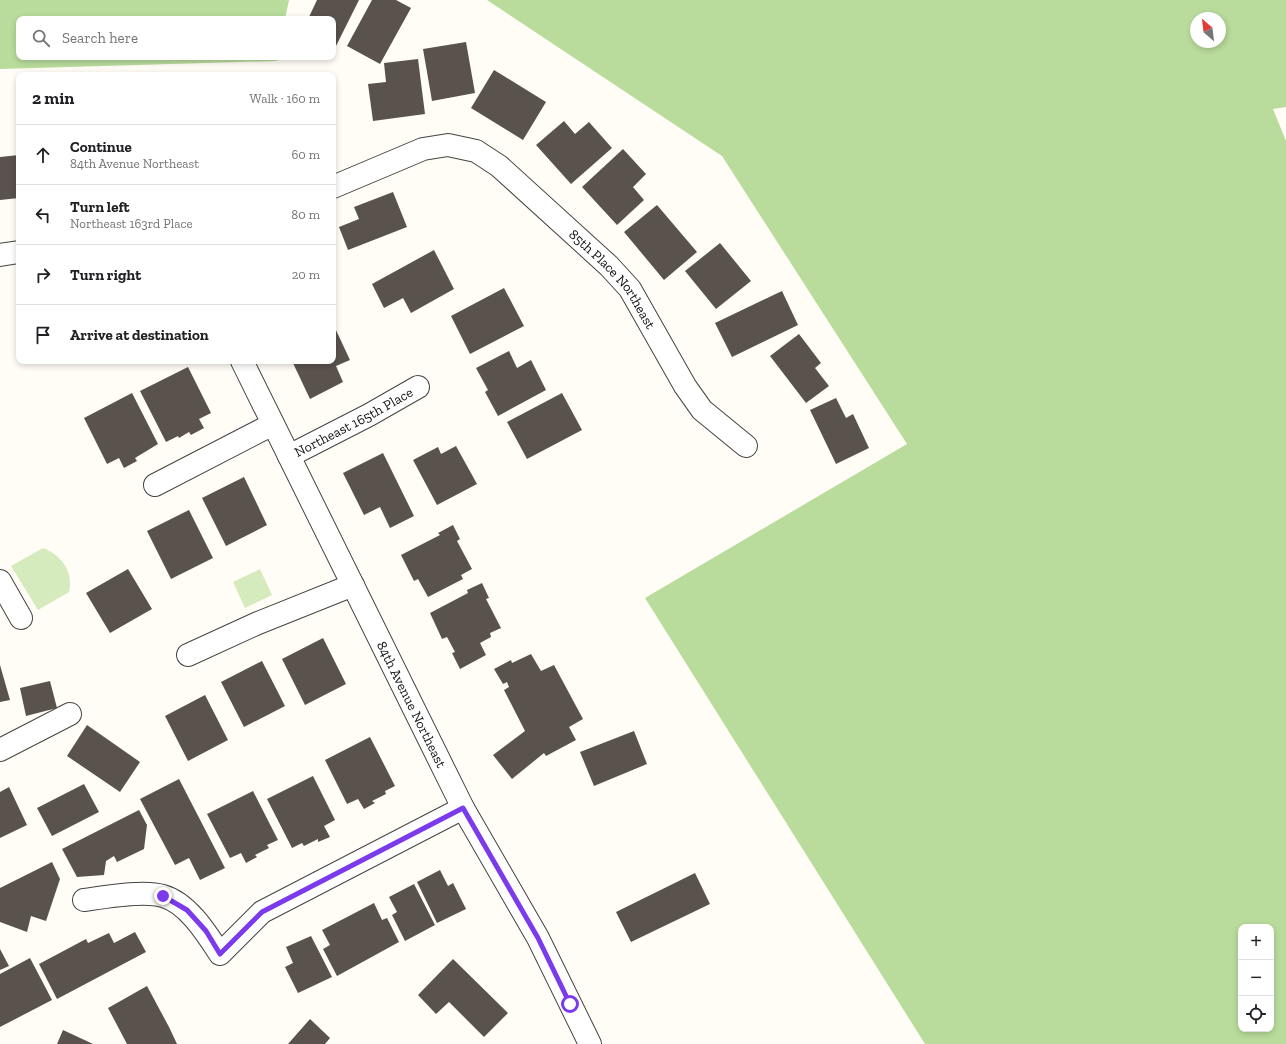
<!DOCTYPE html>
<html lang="en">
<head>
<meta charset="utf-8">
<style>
  :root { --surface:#fff; --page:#f2f2f2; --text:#202124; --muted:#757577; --line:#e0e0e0 }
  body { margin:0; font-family:"Zilla Slab",serif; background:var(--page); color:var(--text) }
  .controls { position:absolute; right:12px; bottom:12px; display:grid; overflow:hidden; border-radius:8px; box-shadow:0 2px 6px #0003 }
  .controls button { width:36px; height:36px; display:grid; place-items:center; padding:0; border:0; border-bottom:1px solid var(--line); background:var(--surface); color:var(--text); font:20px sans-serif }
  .compass { position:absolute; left:1190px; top:12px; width:36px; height:36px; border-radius:50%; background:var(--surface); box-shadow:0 2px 6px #0003; rotate:332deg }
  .stop { position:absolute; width:12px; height:12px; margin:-9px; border:3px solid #7c3aed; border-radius:50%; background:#fff }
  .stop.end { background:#7c3aed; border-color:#fff; box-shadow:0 1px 4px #0008 }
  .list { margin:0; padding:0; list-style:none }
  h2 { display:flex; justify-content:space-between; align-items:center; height:52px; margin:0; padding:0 16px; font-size:17px }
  h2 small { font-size:13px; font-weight:400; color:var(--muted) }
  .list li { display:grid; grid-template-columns:26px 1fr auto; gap:12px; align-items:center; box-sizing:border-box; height:60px; padding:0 16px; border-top:1px solid var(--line) }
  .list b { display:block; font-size:15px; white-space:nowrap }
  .list p { margin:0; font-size:13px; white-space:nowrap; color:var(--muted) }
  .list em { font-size:13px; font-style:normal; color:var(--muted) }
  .icon { flex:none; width:22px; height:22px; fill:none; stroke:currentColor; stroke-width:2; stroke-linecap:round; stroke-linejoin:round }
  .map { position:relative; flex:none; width:1286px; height:1044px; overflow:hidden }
  .search { position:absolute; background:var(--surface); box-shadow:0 2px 6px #0003; left:16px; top:16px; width:320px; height:44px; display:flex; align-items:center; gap:10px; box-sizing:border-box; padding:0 14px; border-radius:8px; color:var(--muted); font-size:15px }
  .panel { position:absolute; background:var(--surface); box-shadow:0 2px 6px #0003; left:16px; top:72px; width:320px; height:292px; border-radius:8px }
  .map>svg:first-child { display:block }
  .green { fill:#d5ebbd }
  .forest { fill:#b9dc9c; fill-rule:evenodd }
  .building { fill:#5a524d }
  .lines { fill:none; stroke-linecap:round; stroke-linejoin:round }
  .minor-casing { stroke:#444; stroke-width:24 }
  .minor { stroke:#fff; stroke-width:22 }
  .route { stroke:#7c3aed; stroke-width:5 }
  .labels { text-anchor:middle; stroke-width:4; stroke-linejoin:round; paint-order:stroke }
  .street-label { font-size:14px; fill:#111; stroke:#fff }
</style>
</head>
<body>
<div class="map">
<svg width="1286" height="1044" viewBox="0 0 1286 1044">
  <rect width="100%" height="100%" fill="#fffdf5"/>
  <path class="green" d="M43,548C62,555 74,573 69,592L38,610L11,566Z
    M260,569L272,595L245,608L233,582Z"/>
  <path class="forest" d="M0,0H289L285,19H19V57H278L277,61L0,69Z
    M487,0H1286V107L1273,109L1286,141V1044H925L645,598L907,444L722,156ZM1196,18H1220V42H1196ZM1241,927H1271V1029H1241Z"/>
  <path class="building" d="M317,0H359L333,52V19H308Z
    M372,0H396L411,8L380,64L347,46Z
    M466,42L475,93L432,101L423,49Z
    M418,59L425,114L373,121L368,84L386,82L384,63Z
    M494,70L546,102L523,140L471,108Z
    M564,121L575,134L589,122L612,148L571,184L536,145Z
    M623,149L646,174L633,187L644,200L617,225L582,187Z
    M19,155V198L0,200V157Z
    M393,192L407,227L348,250L339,227L359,219L354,207Z
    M657,205L697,252L664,280L624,232Z
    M720,243L751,281L716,309L685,271Z
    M434,250L454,289L411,313L403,298L384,308L372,284Z
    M504,288L524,326L470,354L451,316Z
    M782,291L798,325L732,357L715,323Z
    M335,328L350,360L336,366L343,382L310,399L292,361H333V329Z
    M799,334L821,363L815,368L829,386L806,403L770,356Z
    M509,351L517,368L531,360L546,390L498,416L485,392L488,390L476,368Z
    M188,367L211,413L199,419L204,428L191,435L189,432L179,438L178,436L166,442L140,391Z
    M132,393L158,444L135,458L137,461L124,468L119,458L107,464L84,418Z
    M562,393L582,430L527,459L507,422Z
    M836,398L846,418L853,414L869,448L836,464L810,410Z
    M456,446L477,484L437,505L413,460L438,447L441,454Z
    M383,453L414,516L390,528L380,507L364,515L343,473Z
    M244,477L267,525L226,546L202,498Z
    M189,510L213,558L171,579L147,531Z
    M453,525L460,539L457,541L472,569L461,575L463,579L428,597L418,579L414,581L401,555L440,535L438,533Z
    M128,569L152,609L110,633L86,593Z
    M482,583L489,598L486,599L501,628L490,633L491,637L480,643L486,655L460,669L452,653L455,652L447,637L442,639L430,613L468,593L467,590Z
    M323,638L346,684L305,705L282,659Z
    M531,654L541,671L554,665L583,719L569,727L576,740L546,756L544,753L512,779L493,755L525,731L504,690L509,687L507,682L503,684L494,669L511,660L512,663Z
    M262,661L285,706L244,727L221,682Z
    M0,665L10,700L0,702Z
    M50,681L57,708L26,716L20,688Z
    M205,695L228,740L188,761L165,716Z
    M87,725L140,762L120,792L67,756Z
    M634,731L647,764L594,786L580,752Z
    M370,737L395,786L385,791L386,794L372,801L375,803L364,809L358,799L347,804L325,760Z
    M313,776L335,820L324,826L330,837L318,842V839L304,846L302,843L292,848L267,799Z
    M179,779L225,868L200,880L189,858L175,865L140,799Z
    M84,784L99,812L52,836L37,808Z
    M9,787L27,825L0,838V792Z
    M253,791L278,840L267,845L269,848L255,855L257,857L246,863L241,853L230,858L207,814Z
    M139,810L147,825L144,849L117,862L114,856L106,861L104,875L77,877L62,849Z
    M52,862L60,879L46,921L31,916L27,932L0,922V888Z
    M440,870L448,886L453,883L466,909L437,923L417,882Z
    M695,873L710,904L631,942L616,912Z
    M414,884L435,925L405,941L392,915L397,912L389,897Z
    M374,903L382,920L387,918L399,942L337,976L323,949L330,945L322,930Z
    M135,932L146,952L57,999L39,964L86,939L88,943L109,933L114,943Z
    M311,936L332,977L298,993L285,967L293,963L286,947Z
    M0,949L9,966L0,970Z
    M30,958L52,1000L0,1027V974Z
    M453,959L508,1013L484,1037L449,1002L436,1014L418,995Z
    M147,986L169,1027L177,1044H127L108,1008Z
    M310,1019L330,1038L325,1044H288Z
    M63,1030L93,1044H57Z"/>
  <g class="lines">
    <defs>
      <g id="minor">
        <path id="s1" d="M333,187L423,149L448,145L476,151L499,166L609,266L630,289L685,386L702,410L746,446"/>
        <path d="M0,255L19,252"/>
        <path id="s2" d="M242,361L463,808L538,938L590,1044"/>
        <path id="s3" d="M289,456L369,415L418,387"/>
        <path d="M155,485L273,424"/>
        <path d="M0,581L21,618"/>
        <path d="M188,655L258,623L353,585"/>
        <path d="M0,750L70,714"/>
        <path d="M84,900C105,897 144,890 163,896C188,903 207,934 220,954L262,912L463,808"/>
      </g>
    </defs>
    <use href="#minor" class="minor-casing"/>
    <use href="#minor" class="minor"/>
  </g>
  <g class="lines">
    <path class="route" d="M163,896L187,910L206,931L220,954L262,912L463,808L538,938L570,1004"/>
  </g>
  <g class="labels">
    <g class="street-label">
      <text dy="5" stroke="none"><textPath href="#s1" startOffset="340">85th Place Northeast</textPath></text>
      <text dy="5" stroke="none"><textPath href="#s3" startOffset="73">Northeast 165th Place</textPath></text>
      <text dy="5" stroke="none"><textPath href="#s2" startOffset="383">84th Avenue Northeast</textPath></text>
    </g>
  </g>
</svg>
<div class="controls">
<button>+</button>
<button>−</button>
<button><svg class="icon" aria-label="locate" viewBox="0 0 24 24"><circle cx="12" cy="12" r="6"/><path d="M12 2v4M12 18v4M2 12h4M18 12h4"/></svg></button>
</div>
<svg class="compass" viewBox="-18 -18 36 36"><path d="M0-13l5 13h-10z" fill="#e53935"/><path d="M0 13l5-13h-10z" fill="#757577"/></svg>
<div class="stop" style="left:570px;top:1004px"></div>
<div class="stop end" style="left:163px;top:896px"></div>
<div class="search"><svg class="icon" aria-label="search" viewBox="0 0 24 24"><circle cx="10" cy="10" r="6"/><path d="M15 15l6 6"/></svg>Search here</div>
<section class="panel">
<h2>2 min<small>Walk · 160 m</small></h2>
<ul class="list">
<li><svg class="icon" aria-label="ahead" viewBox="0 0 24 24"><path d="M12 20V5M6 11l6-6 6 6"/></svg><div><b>Continue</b><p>84th Avenue Northeast</p></div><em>60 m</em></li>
<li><svg class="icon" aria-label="left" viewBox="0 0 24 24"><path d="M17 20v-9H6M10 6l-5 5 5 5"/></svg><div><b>Turn left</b><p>Northeast 163rd Place</p></div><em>80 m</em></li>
<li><svg class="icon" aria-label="right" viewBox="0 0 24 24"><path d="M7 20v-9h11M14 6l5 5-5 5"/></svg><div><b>Turn right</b></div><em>20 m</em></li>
<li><svg class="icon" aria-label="arrive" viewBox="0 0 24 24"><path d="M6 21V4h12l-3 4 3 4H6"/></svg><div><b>Arrive at destination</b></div></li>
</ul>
</section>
</div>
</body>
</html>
